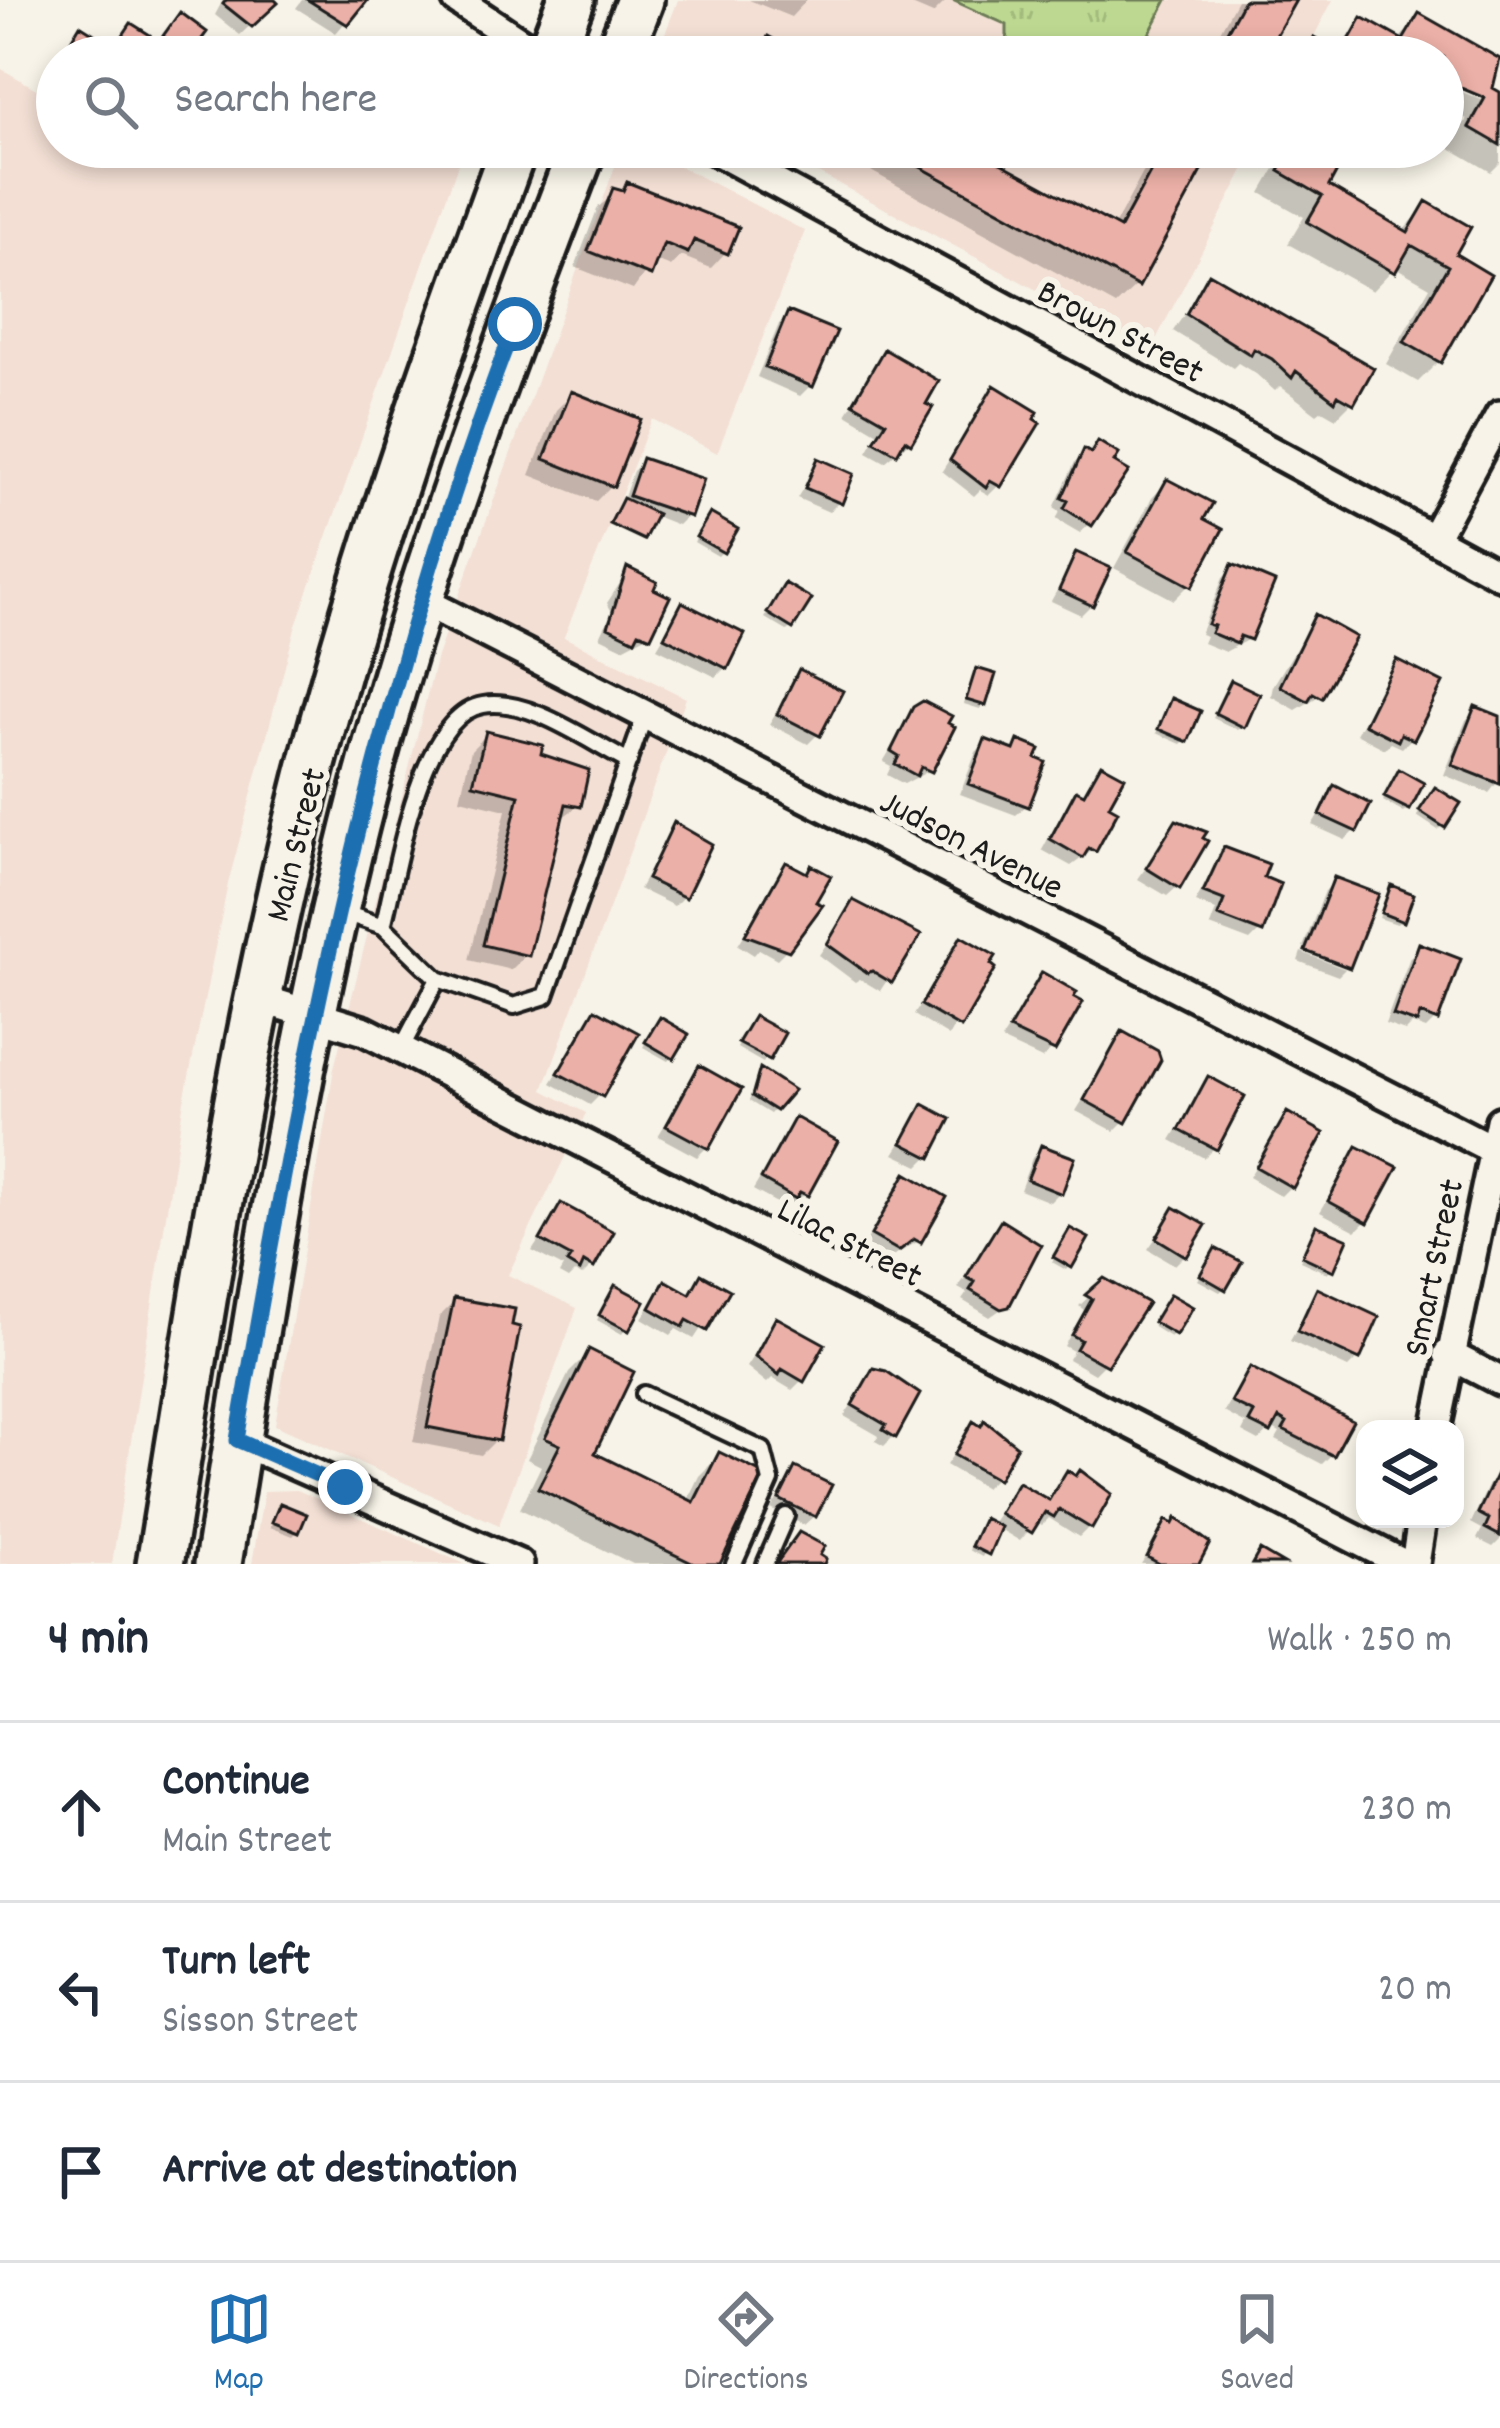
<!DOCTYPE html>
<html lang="en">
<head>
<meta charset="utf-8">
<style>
  :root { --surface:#fff; --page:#f6f6f7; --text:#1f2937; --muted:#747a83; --line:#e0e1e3; --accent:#1f6fb2 }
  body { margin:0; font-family:Dekko,sans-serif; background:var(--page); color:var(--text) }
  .controls { position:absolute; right:36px; bottom:36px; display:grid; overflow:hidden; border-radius:24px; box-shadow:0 6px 18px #0003 }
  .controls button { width:108px; height:108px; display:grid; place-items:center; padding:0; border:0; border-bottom:3px solid var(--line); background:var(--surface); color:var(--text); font:60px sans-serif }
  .stop { position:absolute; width:36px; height:36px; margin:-27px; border:9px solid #1f6fb2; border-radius:50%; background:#fff }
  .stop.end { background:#1f6fb2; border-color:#fff; box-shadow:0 3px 12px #0008 }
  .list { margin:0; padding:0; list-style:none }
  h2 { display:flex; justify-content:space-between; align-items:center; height:156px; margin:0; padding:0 48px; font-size:51px }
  h2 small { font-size:39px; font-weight:400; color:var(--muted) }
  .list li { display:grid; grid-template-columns:78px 1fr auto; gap:36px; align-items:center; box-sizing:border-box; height:180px; padding:0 48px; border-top:3px solid var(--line) }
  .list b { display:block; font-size:45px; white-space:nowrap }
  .list p { margin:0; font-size:39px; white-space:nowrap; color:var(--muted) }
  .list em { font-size:39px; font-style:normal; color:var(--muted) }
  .icon { flex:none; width:66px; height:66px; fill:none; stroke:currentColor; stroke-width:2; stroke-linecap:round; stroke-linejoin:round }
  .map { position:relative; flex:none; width:1500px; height:1564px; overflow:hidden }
  .search { position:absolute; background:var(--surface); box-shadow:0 6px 18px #0003; left:36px; right:36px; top:36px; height:132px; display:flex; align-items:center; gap:30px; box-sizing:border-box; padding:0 42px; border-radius:66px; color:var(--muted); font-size:45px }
  .sheet { height:696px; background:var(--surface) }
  nav { display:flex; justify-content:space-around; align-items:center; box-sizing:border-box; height:168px; border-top:3px solid var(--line); background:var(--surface); font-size:33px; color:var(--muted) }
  nav a { display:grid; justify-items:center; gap:6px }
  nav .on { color:var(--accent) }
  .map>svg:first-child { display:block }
  .built { fill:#f3dfd4 }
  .grass { fill:url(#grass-tufts); stroke:#6c7a56; stroke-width:3 }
  .shadow { fill:#0003 }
  .building { fill:#ebb0a7; stroke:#1c1c1c; stroke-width:3 }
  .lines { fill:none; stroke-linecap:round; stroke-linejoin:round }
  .lane-casing { stroke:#1c1c1c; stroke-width:22 }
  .street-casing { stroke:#1c1c1c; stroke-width:36 }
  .primary-casing { stroke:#1c1c1c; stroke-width:54 }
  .lane { stroke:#f7f3e8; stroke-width:14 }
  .street { stroke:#f7f3e8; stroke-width:27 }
  .primary { stroke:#f7f3e8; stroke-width:45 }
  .route { stroke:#1f6fb2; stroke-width:15 }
  .labels { text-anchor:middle; stroke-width:12; stroke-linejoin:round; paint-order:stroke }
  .street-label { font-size:36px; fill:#1c1c1c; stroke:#f7f3e8 }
</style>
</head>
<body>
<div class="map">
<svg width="1500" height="1564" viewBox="0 0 1500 1564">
  <defs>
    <pattern id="grass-tufts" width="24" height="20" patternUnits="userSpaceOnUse" patternTransform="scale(3)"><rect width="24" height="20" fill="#bdd991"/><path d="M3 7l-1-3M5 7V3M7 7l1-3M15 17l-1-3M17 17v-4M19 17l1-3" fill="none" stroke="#a2ba7c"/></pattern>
  </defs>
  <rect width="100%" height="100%" fill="#f7f3e8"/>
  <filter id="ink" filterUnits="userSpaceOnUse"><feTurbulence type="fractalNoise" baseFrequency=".00833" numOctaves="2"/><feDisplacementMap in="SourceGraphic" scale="24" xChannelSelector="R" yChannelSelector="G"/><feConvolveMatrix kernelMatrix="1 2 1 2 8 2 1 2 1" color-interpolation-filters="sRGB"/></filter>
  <g filter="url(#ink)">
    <path class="built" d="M678,0H1333L1303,57H656Z
      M0,68L57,101V147H464L295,628L228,884L183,1106L112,1564H0Z
      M622,147H643L805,231L717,453L652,419L564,637L686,698L543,1090L586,1113L508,1275L577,1308L499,1525L275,1425L334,1068L437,656Z
      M770,147H1256L1150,351Z
      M297,1490L465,1564H252L264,1491Z"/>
    <path class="grass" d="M952,0H1167L1137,57H1012L1007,55V25Z"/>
    <path class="shadow" d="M223,0H270L274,3L240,35L215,15Z
      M302,0H364L336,33L296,8Z
      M749,0H807L791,17Z
      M900,0H947L933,14Z
      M1237,0H1292L1261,57H1206Z
      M1420,17L1500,62L1489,89L1500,95V163L1491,172L1450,148L1467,119L1443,109V84L1482,100V94L1443,77V57H1299L1315,41L1335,53L1363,20L1398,40Z
      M176,20L188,54L185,57L161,41Z
      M57,61V96L41,86Z
      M827,147H965L1113,228L1157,147H1212L1137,285L1116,305Z
      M1253,147H1313L1324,187L1402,232L1426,205L1452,255L1439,361L1418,382L1386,364L1430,287L1395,267L1372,291L1288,244L1304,217L1261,193L1279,162Z
      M627,185L726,252L711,268L681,256L671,267L654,260L633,290L575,267L598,207Z
      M1210,277L1352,402L1336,418L1322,410L1317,414L1280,386L1275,391L1256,374L1238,363L1233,368L1173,331Z
      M789,314L810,386L800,396L757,377L779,324Z
      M885,353L909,442L885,462L867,452L878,433L846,414Z
      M994,389L999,485L989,495L980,490L974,496L942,471Z
      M572,394L611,486L596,501L530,475L556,410Z
      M1098,445L1090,524L1080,533L1056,519L1060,512L1054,508L1075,462Z
      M643,461L688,515L678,525L622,503L633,471Z
      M819,462L839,502L829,512L797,498Z
      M1167,482L1200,520L1189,585L1174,600L1114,568L1152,498Z
      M707,520L722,552L718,556L694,542Z
      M1077,555L1091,605L1081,615L1051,601Z
      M1233,568L1249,639L1225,652L1203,643L1206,636L1200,634L1223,578Z
      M628,571L648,635L623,648L600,637L612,612L607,603Z
      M782,590L791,627L787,631L765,618Z
      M682,606L726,667L716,677L657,648Z
      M1315,618L1319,696L1296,710L1271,696L1273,686Z
      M1396,663L1412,738L1402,748L1391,743L1385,749L1356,734Z
      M977,671L984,704L980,709L964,704Z
      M800,673L818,734L808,744L769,724Z
      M1231,684L1242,726L1238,730L1213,718Z
      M1172,702L1185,740L1181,744L1156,733Z
      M915,709L929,771L904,784L887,775L891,766L883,762Z
      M1476,710L1500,719V779L1489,793L1444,775L1466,720Z
      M487,734L578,806L559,820L526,955L511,970L469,960L506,810L460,799L471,750Z
      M986,742L1010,752L1018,744L1026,806L1016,815L960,794L976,752Z
      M1101,768L1105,807L1114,812L1093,850L1071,866L1042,850L1067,804L1081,796Z
      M1395,777L1408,809L1404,813L1383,801Z
      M1334,789L1355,830L1345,840L1312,825Z
      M1431,795L1442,826L1438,830L1417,816Z
      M1176,824L1177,887L1167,896L1138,879Z
      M674,826L684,896L674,906L639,889Z
      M1225,850L1260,931L1250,941L1210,926L1216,910L1195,902Z
      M786,866L805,876L827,877L805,931L777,959L759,949L754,955L738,945Z
      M1335,881L1375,896L1347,967L1303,947L1325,891Z
      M1388,893L1401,920L1397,924L1379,918Z
      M854,904L916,936L880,991L860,979L855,982L819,955Z
      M961,940L987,965L949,1036L914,1015Z
      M1420,947L1436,1019L1426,1029L1412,1024L1405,1031L1385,1024L1410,957Z
      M1301,952L1345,969L1338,976L1298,961Z
      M1043,976L1052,1049L1042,1059L1001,1040Z
      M595,1012L600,1095L590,1105L551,1083Z
      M750,1023L781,1034L763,1063L737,1048Z
      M656,1025L672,1057L668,1061L643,1047Z
      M1123,1035L1124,1121L1114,1131L1076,1111Z
      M699,1069L706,1148L697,1157L658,1136Z
      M760,1072L790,1091L770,1114L749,1101Z
      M1208,1080L1214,1148L1204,1158L1171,1140Z
      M923,1108L929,1156L919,1166L894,1154Z
      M1287,1116L1291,1186L1281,1196L1249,1177Z
      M795,1121L806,1194L784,1207L753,1190Z
      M1041,1148L1060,1192L1050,1202L1020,1190L1032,1158Z
      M1358,1150L1366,1221L1356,1231L1320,1212Z
      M906,1177L919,1241L887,1259L863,1246Z
      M561,1207L592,1266L582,1276L575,1272L568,1279L559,1274L563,1267L532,1251Z
      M1175,1211L1185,1255L1175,1265L1148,1249Z
      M1001,1224L1007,1305L990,1317L962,1300L967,1293L958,1288Z
      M1313,1233L1331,1269L1327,1273L1300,1261Z
      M1066,1235L1070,1266L1066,1270L1052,1262Z
      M1212,1256L1224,1288L1220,1292L1198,1280Z
      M702,1278L726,1291L694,1339L676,1329L671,1335L642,1318L665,1284L687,1296Z
      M1105,1282L1104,1364L1094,1374L1068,1359L1073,1351L1064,1346L1084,1310L1079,1306Z
      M1318,1292L1358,1358L1348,1368L1290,1341Z
      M612,1293L641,1303L622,1334L597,1320Z
      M455,1301L497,1439L481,1455L413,1442L439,1317Z
      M1166,1301L1174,1333L1170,1337L1152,1326Z
      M777,1321L802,1380L792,1390L772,1378L767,1383L747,1367Z
      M589,1353L591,1454L687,1501L699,1476L720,1455L717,1564H633L520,1509L541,1466L527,1459L569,1373Z
      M1250,1370L1332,1454L1322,1464L1276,1440L1280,1433L1271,1428L1259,1441L1242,1432L1246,1424L1224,1412Z
      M874,1371L894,1436L884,1446L875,1441L879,1436L844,1416Z
      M974,1425L995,1478L985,1488L946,1465Z
      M796,1470L814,1516L804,1525L771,1509Z
      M1067,1474L1075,1479L1089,1527L1079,1537L1049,1518L1042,1525L1036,1522L1020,1541L998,1528L982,1557L969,1550L980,1526L991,1525L1019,1485L1046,1502Z
      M1500,1475V1540L1493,1547L1477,1539L1482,1529L1471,1523L1489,1484Z
      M281,1507L297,1532L293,1536L270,1527Z
      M1167,1524L1195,1564H1141Z"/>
    <path class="building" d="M226,0H275L278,3L252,27L223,4Z
      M308,0H368L348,25Z
      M1244,0H1296L1264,57H1213Z
      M180,12L207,32L190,55L163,36Z
      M1419,13L1500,59L1493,88L1500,92V145L1469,127L1485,98L1444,81L1443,57H1303L1314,37L1342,53L1362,17L1403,40Z
      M131,23L150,35L137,57H61L80,25L115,47Z
      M768,36L806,57H757Z
      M884,147H971L1120,228L1164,147H1215L1139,287Z
      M1293,147H1320L1343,160L1329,186L1408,232L1426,201L1471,227L1456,254L1491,275L1441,363L1404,342L1448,266L1411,245L1395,273L1307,222L1322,196L1279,171Z
      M627,182L739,227L728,254L694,240L688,253L664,243L651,276L588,251L613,188L623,191Z
      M1209,273L1374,368L1354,404L1338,395L1335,401L1296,371L1292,378L1272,359L1254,349L1251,355L1186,314Z
      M788,311L837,331L813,387L765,367Z
      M884,349L939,381L926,404L933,407L911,444L905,440L897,454L874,441L886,422L853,403Z
      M994,385L1038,412L1034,419L1040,423L1001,487L990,481L986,488L950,460Z
      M571,391L641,419L614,487L544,459Z
      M1098,441L1119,454L1114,462L1129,471L1092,526L1064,508L1068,501L1062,498L1084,449L1091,453Z
      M642,458L704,479L691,517L629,496Z
      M818,458L854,474L842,504L805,488Z
      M1167,479L1213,503L1204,519L1223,529L1192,587L1127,552Z
      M623,498L657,514L644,540L610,524Z
      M710,513L738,529L724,553L696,537Z
      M1076,552L1111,568L1093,606L1059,590Z
      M1232,564L1275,582L1251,640L1240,636L1237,644L1211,633L1214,626L1208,624Z
      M627,567L657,582L654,589L670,597L651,637L639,632L635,640L608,627Z
      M785,583L812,599L793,629L767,613Z
      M682,602L745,634L728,669L664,637Z
      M1315,614L1356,637L1322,698L1313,693L1308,701L1280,686Z
      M1396,659L1443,683L1414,740L1401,734L1398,741L1364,724Z
      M976,668L996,674L986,706L966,700Z
      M799,669L843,691L820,736L777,714Z
      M1231,680L1260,694L1245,728L1215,713Z
      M1171,698L1201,711L1188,742L1158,729Z
      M923,701L952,716L948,723L955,727L932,772L921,767L917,776L895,764L899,756L891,751L913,707Z
      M1475,706L1500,716V784L1452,765Z
      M486,731L543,745L541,754L589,770L581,807L566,804L529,956L483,945L519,795L473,784Z
      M985,739L1014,750L1018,740L1040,749L1036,758L1046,762L1029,807L968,784Z
      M1101,764L1125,777L1109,806L1118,811L1096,852L1089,848L1083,858L1050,839L1076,790L1084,794Z
      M1399,769L1424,783L1410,810L1384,797Z
      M1334,785L1371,804L1357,832L1320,815Z
      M1435,787L1461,803L1445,828L1419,811Z
      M1176,820L1207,832L1203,838L1208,841L1180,889L1146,868Z
      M674,822L712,844L686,898L647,879Z
      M1224,847L1269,864L1264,877L1281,884L1263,933L1218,916L1224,900L1203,892Z
      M786,862L807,873L811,865L831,876L816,902L823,905L789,951L745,935Z
      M1334,877L1379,894L1350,968L1305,951Z
      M1391,885L1414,894L1404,922L1381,913Z
      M853,900L921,935L892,983L872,971L867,973L827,944Z
      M961,936L996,956L991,964L996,968L961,1028L921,1005Z
      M1419,943L1461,959L1438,1021L1420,1014L1417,1023L1393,1015Z
      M1042,972L1077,992L1074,997L1083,1002L1055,1051L1009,1029Z
      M595,1009L639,1033L603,1097L558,1073Z
      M754,1016L785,1033L770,1060L738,1043Z
      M660,1017L689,1034L674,1059L645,1042Z
      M1122,1031L1158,1051L1161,1060L1126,1123L1084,1100Z
      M699,1065L742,1089L709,1149L666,1126Z
      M760,1068L794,1090L776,1111L752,1096Z
      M1208,1076L1245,1096L1217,1150L1179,1130Z
      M923,1104L951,1119L931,1158L902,1143Z
      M1287,1112L1324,1133L1293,1188L1256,1167Z
      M795,1117L838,1141L808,1196L800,1192L796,1199L761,1179Z
      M1041,1145L1075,1158L1062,1194L1027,1180Z
      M1357,1146L1398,1167L1368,1223L1328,1201Z
      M906,1173L947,1197L921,1243L914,1239L899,1251L871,1235Z
      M561,1203L614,1232L594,1268L584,1262L580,1271L567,1263L571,1257L540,1240Z
      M1174,1207L1206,1225L1187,1257L1156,1238Z
      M1001,1220L1041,1245L1009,1307L1001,1309L970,1290L975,1282L966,1277Z
      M1316,1225L1348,1239L1334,1271L1302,1256Z
      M1070,1228L1089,1238L1072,1268L1053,1257Z
      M1215,1248L1242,1262L1226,1290L1200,1275Z
      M701,1274L730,1290L707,1331L687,1320L683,1327L650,1308L665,1280L690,1294Z
      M1104,1278L1148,1303L1107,1366L1076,1349L1081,1340L1072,1335L1092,1299L1085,1295Z
      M615,1285L645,1301L629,1331L599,1315Z
      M1317,1288L1379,1317L1360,1360L1297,1331Z
      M1170,1294L1193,1307L1176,1335L1153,1322Z
      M454,1298L515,1309L512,1325L520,1327L499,1441L427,1427Z
      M776,1317L825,1344L804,1382L782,1369L779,1375L755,1356Z
      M589,1349L634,1372L595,1453L694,1502L719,1452L764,1474L720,1564H694L538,1488L560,1445L545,1438Z
      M1250,1367L1353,1421L1334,1456L1283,1430L1287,1423L1279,1418L1271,1433L1249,1422L1254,1413L1231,1402Z
      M873,1368L886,1371L920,1394L896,1438L883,1430L886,1425L852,1405Z
      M984,1420L1017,1446L998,1480L954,1455L973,1421L981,1426Z
      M795,1467L832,1485L816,1517L779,1499Z
      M1067,1470L1076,1476L1080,1470L1112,1494L1092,1529L1059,1509L1054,1517L1045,1512L1032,1533L999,1513L1018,1482L1049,1500Z
      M1498,1471H1500V1536L1485,1528L1489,1519L1478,1513Z
      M280,1503L307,1514L299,1533L272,1522Z
      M984,1518L1001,1527L989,1555L971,1546Z
      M1176,1518L1210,1543L1199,1564H1160L1147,1557L1166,1520L1173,1524Z
      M799,1532L825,1546L820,1555L826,1559L824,1564H776Z
      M1260,1550L1284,1564H1252Z"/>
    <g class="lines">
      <defs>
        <path id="lane" d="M341,912L383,926L438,979L401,1049
          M383,926C397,873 419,715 483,705C529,697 589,742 629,762
          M438,979L514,1006L546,996L645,715
          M644,1394L763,1450L771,1481L734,1564
          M765,1564L786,1516"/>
        <path id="street" d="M457,0L543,57
          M709,147L1500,575
          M1434,538L1500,415
          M419,599L1494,1150
          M258,998L365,1031L1404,1564
          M1448,1354L1500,1381
          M1436,1429L1500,1121
          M237,1440L519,1564
          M1415,1564L1422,1519"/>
        <path id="primary" d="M549,57L571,0
          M618,57L640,0
          M160,1564C202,1307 240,1049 304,796C359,575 436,360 514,147
          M218,1564C259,1308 297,1050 362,799C420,576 500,362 583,147"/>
      </defs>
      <use href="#lane" class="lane-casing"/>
      <use href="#street" class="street-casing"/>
      <use href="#primary" class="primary-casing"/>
      <use href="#lane" class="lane"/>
      <use href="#street" class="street"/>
      <use href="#primary" class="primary"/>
    </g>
  </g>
  <g class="lines" filter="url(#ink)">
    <path class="route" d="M345,1487L237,1440C303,1052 372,694 515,324"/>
  </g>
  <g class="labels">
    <g class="street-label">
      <text transform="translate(1122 329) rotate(28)" y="13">Brown Street</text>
      <text transform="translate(973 842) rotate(27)" y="13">Judson Avenue</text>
      <text transform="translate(293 844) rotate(-76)" y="13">Main Street</text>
      <text transform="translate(851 1240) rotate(27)" y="13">Lilac Street</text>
      <text transform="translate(1431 1267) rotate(-78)" y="13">Smart Street</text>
    </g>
  </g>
</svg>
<div class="controls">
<button><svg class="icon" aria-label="layers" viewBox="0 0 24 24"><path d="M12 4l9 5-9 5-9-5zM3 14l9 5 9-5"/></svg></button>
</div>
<div class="stop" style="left:515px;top:324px"></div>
<div class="stop end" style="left:345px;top:1487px"></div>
<div class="search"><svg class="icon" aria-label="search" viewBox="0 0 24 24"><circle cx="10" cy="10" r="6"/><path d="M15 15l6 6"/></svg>Search here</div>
</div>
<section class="sheet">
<h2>4 min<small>Walk · 250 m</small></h2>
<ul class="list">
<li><svg class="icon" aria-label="ahead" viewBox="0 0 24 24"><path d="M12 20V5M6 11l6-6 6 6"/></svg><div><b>Continue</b><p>Main Street</p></div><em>230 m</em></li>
<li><svg class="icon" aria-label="left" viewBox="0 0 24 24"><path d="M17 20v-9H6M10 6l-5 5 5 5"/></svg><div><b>Turn left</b><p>Sisson Street</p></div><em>20 m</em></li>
<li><svg class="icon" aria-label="arrive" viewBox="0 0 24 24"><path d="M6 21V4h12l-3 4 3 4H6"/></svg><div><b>Arrive at destination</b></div></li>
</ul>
</section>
<nav>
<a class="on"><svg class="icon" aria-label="map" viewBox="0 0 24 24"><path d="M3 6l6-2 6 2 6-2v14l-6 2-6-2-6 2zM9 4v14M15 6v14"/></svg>Map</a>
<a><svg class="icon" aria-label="directions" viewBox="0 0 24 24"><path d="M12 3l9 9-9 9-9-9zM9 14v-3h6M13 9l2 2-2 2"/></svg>Directions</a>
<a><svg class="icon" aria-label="saved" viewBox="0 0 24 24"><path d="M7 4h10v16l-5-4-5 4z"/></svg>Saved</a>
</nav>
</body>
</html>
